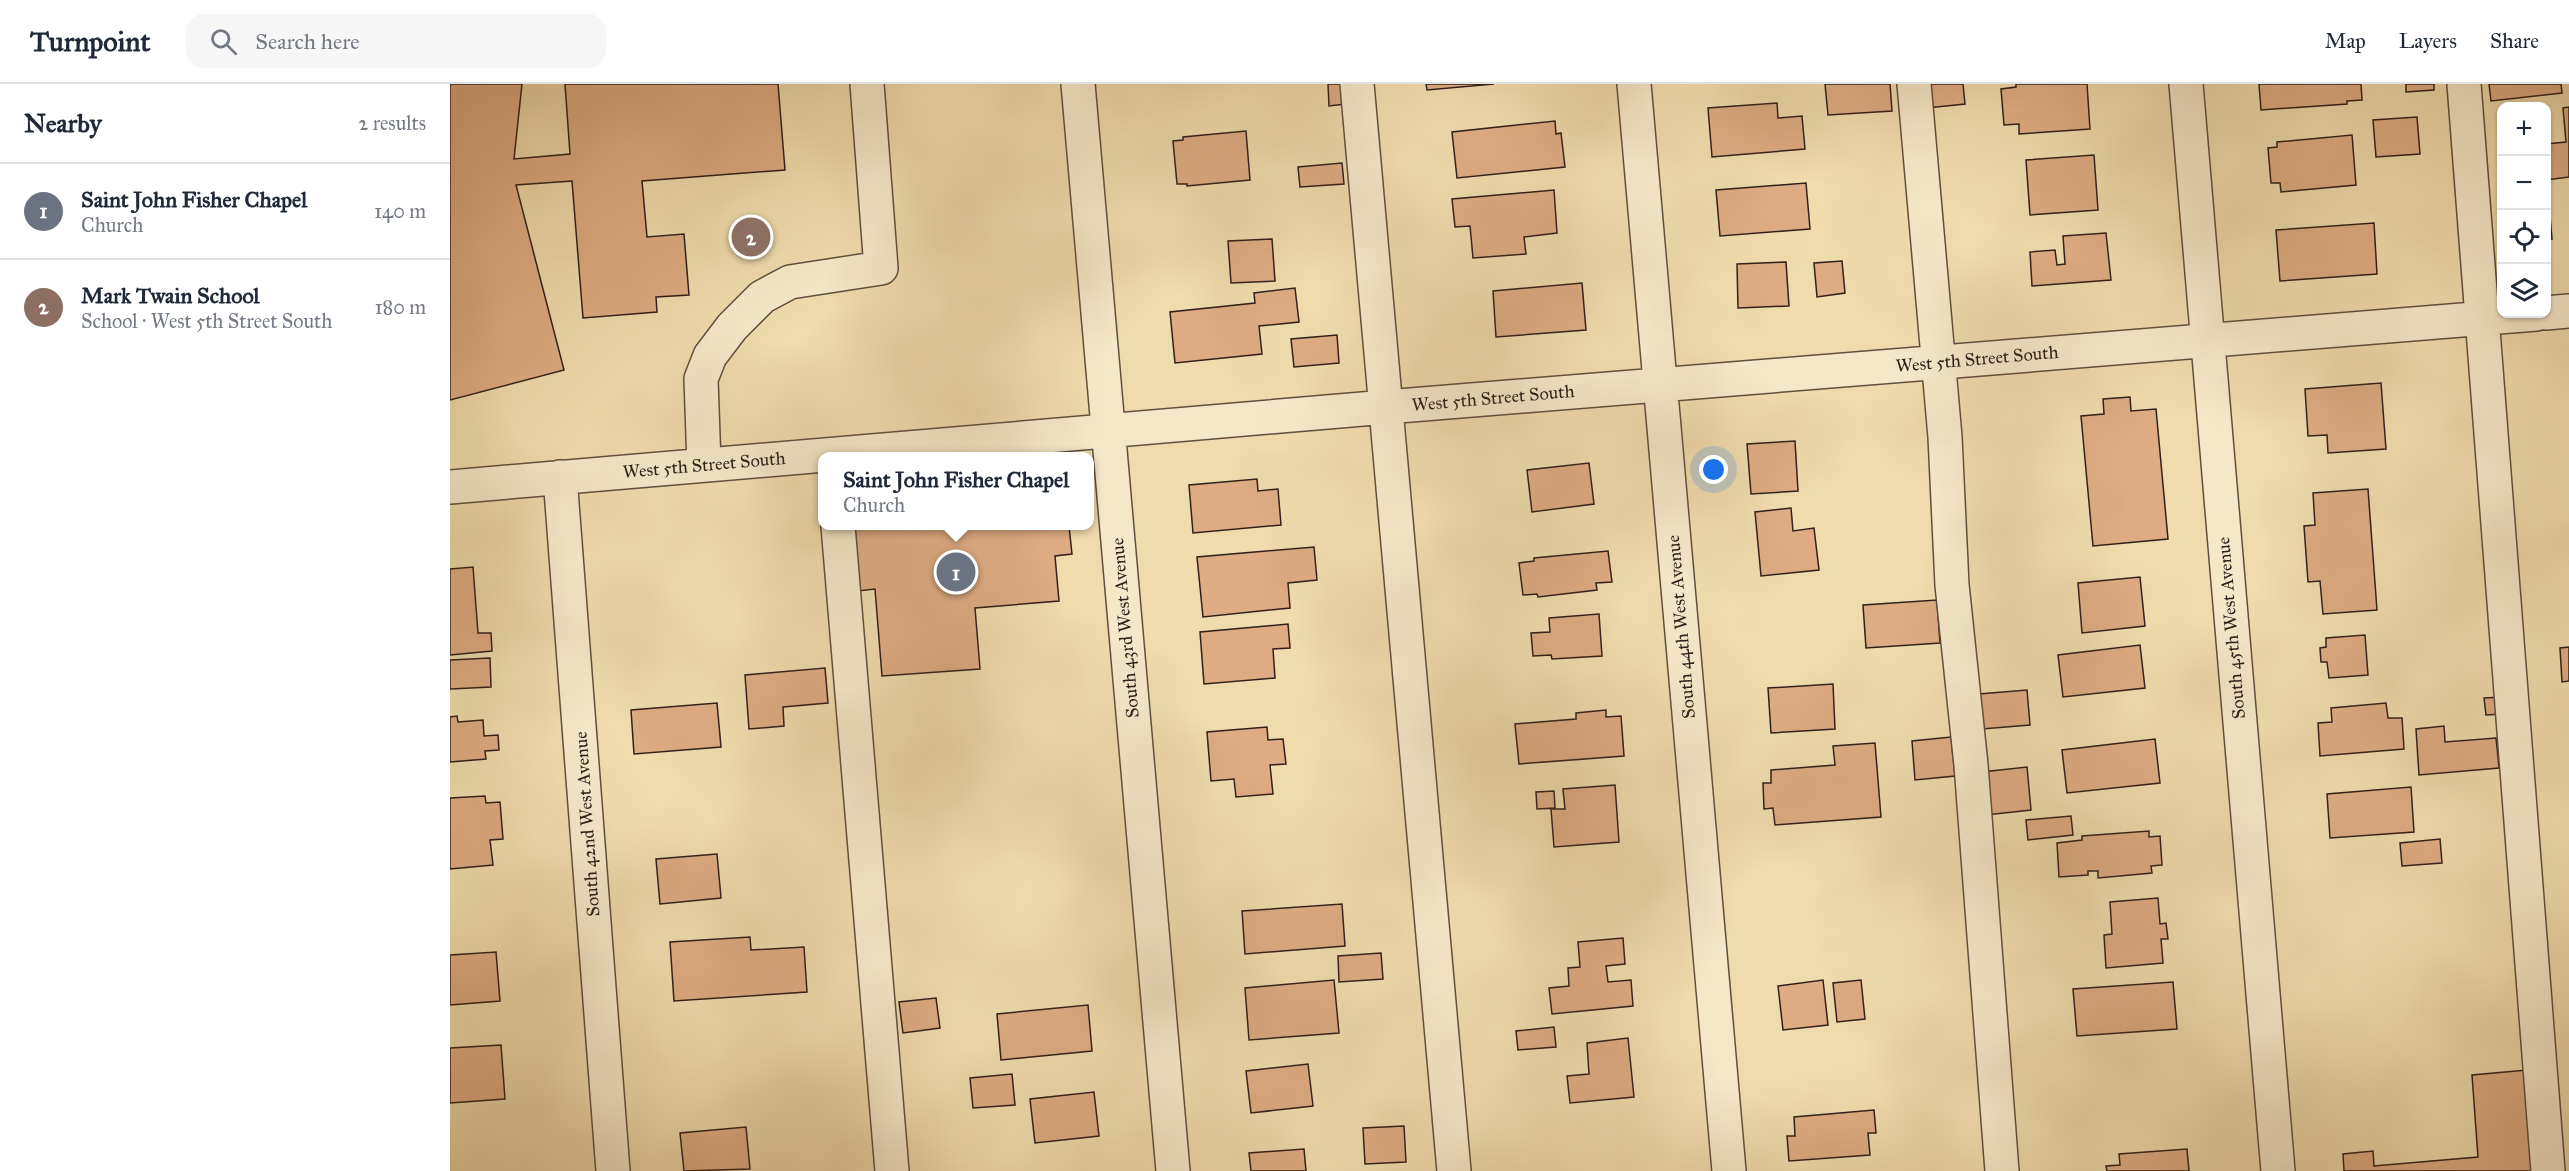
<!DOCTYPE html>
<html lang="en">
<head>
<meta charset="utf-8">
<style>
  :root { --surface:#fff; --page:#f6f6f7; --text:#1f2937; --muted:#747a83; --line:#e0e1e3; --accent:#db2777 }
  body { margin:0; font-family:"IM FELL Great Primer",serif; background:var(--page); color:var(--text) }
  .controls { position:absolute; right:18px; top:18px; display:grid; overflow:hidden; border-radius:12px; box-shadow:0 2px 4px #0004 }
  .controls button { width:54px; height:54px; display:grid; place-items:center; padding:0; border:0; border-bottom:2px solid var(--line); background:var(--surface); color:var(--text); font:30px sans-serif }
  .you { position:absolute; left:1264px; top:386px; width:21px; height:21px; margin:-15px; border:4px solid #fff; border-radius:50%; background:#1a73e8; box-shadow:0 0 0 9px #1a73e833 }
  .badge { display:grid; place-items:center; width:39px; height:39px; border-radius:50%; background:var(--accent); color:#fff; font-size:20px; font-weight:700 }
  .pin { position:absolute; translate:-50% -50%; border:3px solid #fff; box-shadow:0 2px 6px #0006 }
  .popup { position:absolute; left:368px; top:368px; width:276px; height:78px; box-sizing:border-box; display:grid; place-content:center; border-radius:12px; background:var(--surface); filter:drop-shadow(0 2px 4px #0005); font-size:20px; white-space:nowrap; color:var(--muted) }
  .popup b { font-size:22px; color:var(--text) }
  .popup::after { content:''; position:absolute; left:50%; top:100%; margin-left:-12px; border:12px solid transparent; border-top-color:var(--surface) }
  .list { margin:0; padding:0; list-style:none }
  h2 { display:flex; justify-content:space-between; align-items:center; height:78px; margin:0; padding:0 24px; font-size:26px }
  h2 small { font-size:20px; font-weight:400; color:var(--muted) }
  .list li { display:grid; grid-template-columns:39px 1fr auto; gap:18px; align-items:center; box-sizing:border-box; height:96px; padding:0 24px; border-top:2px solid var(--line) }
  .list b { display:block; font-size:22px; white-space:nowrap }
  .list p { margin:0; font-size:20px; white-space:nowrap; color:var(--muted) }
  .list em { font-size:20px; font-style:normal; color:var(--muted) }
  .icon { flex:none; width:33px; height:33px; fill:none; stroke:currentColor; stroke-width:2; stroke-linecap:round; stroke-linejoin:round }
  .map { position:relative; flex:none; width:2119px; height:1087px; overflow:hidden }
  header { display:flex; align-items:center; gap:36px; box-sizing:border-box; height:84px; padding:0 30px; background:var(--surface); border-bottom:2px solid var(--line) }
  header strong { font-size:28px }
  nav { display:flex; gap:33px; margin-inline-start:auto; font-size:21px }
  .search { width:420px; height:54px; background:var(--page); display:flex; align-items:center; gap:15px; box-sizing:border-box; padding:0 21px; border-radius:18px; color:var(--muted); font-size:22px }
  main { display:flex }
  aside { flex:1; background:var(--surface) }
  .map>svg:first-child { display:block }
  .building { fill:#deab82; stroke:#31201a; stroke-width:1.5 }
  .lines { fill:none; stroke-linecap:round; stroke-linejoin:round }
  .minor-casing { stroke:#604f3e; stroke-width:36 }
  .minor { stroke:#f5e8c9; stroke-width:33 }
  .labels { text-anchor:middle; stroke-width:4.5; stroke-linejoin:round; paint-order:stroke }
  .street-label { font-size:18px; fill:#31201a; stroke:#f5e8c9 }
</style>
</head>
<body>
<header>
<strong>Turnpoint</strong>
<div class="search"><svg class="icon" aria-label="search" viewBox="0 0 24 24"><circle cx="10" cy="10" r="6"/><path d="M15 15l6 6"/></svg>Search here</div>
<nav><a>Map</a><a>Layers</a><a>Share</a></nav>
</header>
<main>
<aside>
<h2>Nearby<small>2 results</small></h2>
<ul class="list">
<li><span class="badge" style="background:#6b7280">1</span><div><b>Saint John Fisher Chapel</b><p>Church</p></div><em>140 m</em></li>
<li><span class="badge" style="background:#8d6e63">2</span><div><b>Mark Twain School</b><p>School · West 5th Street South</p></div><em>180 m</em></li>
</ul>
</aside>
<div class="map">
<svg width="2119" height="1087" viewBox="0 0 2119 1087">
  <rect width="100%" height="100%" fill="#efdbac"/>
  <filter id="stains"><feTurbulence type="fractalNoise" baseFrequency=".00333" numOctaves="4"/><feColorMatrix values="0 0 0 0 .2 0 0 0 0 .09 0 0 0 0 .02 0 0 0 .5 -.17"/></filter>
  <radialGradient id="worn" r=".72"><stop offset=".6" stop-color="#630" stop-opacity="0"/><stop offset="1" stop-color="#630" stop-opacity=".3"/></radialGradient>
  <path class="building" d="M0,0H72L64,75L120,70L115,0H328L335,86L192,97L197,153L234,150L239,211L206,213L207,228L133,234L122,97L66,101L114,286L0,316Z
    M878,0H894L895,20L879,22Z
    M976,0H1044L977,6Z
    M1375,0H1440L1442,27L1378,31Z
    M1474,0H1513L1515,20L1477,24Z
    M1566,0H1637L1640,45L1569,50V40L1554,41L1551,5L1566,3Z
    M1809,0H1911L1912,16L1897,17V20L1811,26Z
    M1956,0H1984V6L1956,8Z
    M2039,0H2111L2112,9L2041,17Z
    M1327,19L1328,34L1352,32L1355,65L1262,73L1258,24Z
    M2119,23V93L2096,96V60L2116,58L2113,24Z
    M1967,33L1970,70L1926,73L1923,36Z
    M1105,37L1106,50L1111,49L1115,83L1007,94L1002,48Z
    M796,47L800,96L737,102V100H727L723,57L733,56V53Z
    M1902,51L1906,101L1831,108L1830,99H1821L1818,64L1827,63V58Z
    M1644,71L1648,126L1580,131L1576,76Z
    M892,79L894,100L850,103L848,83Z
    M1356,99L1360,145L1270,152L1266,106Z
    M1104,106L1107,149L1074,153L1076,170L1023,174L1020,142L1005,143L1002,115Z
    M2096,132H2100L2102,155H2096Z
    M1924,139L1927,190L1830,197L1826,146Z
    M1656,149L1661,196L1582,202L1580,168L1605,166L1607,181L1615,180L1613,152Z
    M822,155L825,197L781,199L778,157Z
    M1392,177L1395,209L1367,213L1364,179Z
    M1336,178L1339,222L1288,224L1287,180Z
    M1132,199L1136,246L1046,253L1043,207Z
    M845,204L849,238L809,242L812,270L725,279L720,228L805,219L804,209Z
    M887,251L889,279L844,283L841,255Z
    M1931,299L1936,365L1878,369L1877,351L1858,352L1855,305Z
    M1680,313L1681,327L1706,325L1718,455L1643,462L1631,332L1654,330L1653,315Z
    M1345,357L1348,407L1301,410L1297,360Z
    M1139,379L1144,420L1082,428L1077,386Z
    M807,395L808,407L828,405L831,441L743,449L739,401Z
    M1918,405L1927,526L1873,530L1870,497L1858,498L1854,442L1865,441L1863,409Z
    M1341,424L1343,447L1364,444L1369,486L1311,492L1305,428Z
    M402,442H619L622,470L605,472L609,517L525,524L530,585L432,592L425,505L408,507Z
    M864,463L867,496L838,499L840,524L753,533L747,473Z
    M1158,467L1162,498L1146,499L1147,506L1088,513L1087,510L1073,511L1069,479L1084,477V474Z
    M23,483L28,549H41L42,567L0,571V485Z
    M1690,493L1695,542L1632,549L1628,499Z
    M1487,516L1490,559L1416,564L1413,521Z
    M1149,530L1152,572L1102,575L1101,571L1083,572L1081,549L1100,548L1099,534Z
    M838,540L840,564L823,565L825,594L754,600L750,548Z
    M1915,551L1918,591L1879,594L1877,578H1871L1870,564L1876,563V554Z
    M1690,561L1695,604L1613,613L1608,571Z
    M2119,563V597L2112,598L2110,564Z
    M40,574L41,603L0,605V576Z
    M375,584L378,619L333,623L334,642L299,645L295,591Z
    M1383,600L1385,645L1321,649L1318,604Z
    M1577,606L1580,641L1532,645L1529,610Z
    M2052,613L2053,630L2036,631L2034,614Z
    M267,619L271,663L184,670L181,626Z
    M1936,619L1938,634H1952L1954,665L1870,672L1868,639L1882,638L1881,624Z
    M1156,626V633L1171,632L1174,672L1069,680L1065,640L1126,635V629Z
    M7,632L8,638L33,636L34,652L48,651L49,666L35,667L36,675L0,678V633Z
    M1994,642L1995,658L2046,654L2049,684L1969,691L1966,645Z
    M817,643L818,656L833,655L836,680L820,681L823,710L786,713L784,695L761,697L757,648Z
    M1501,653L1505,692L1465,696L1462,657Z
    M1705,655L1710,699L1617,709L1612,666Z
    M1425,659L1431,733L1325,741L1323,724L1314,725L1313,699H1321V686L1385,681L1383,662Z
    M1577,683L1581,726L1536,731L1532,688Z
    M1165,701L1169,758L1104,763L1101,725H1115L1113,705Z
    M1961,703L1964,748L1880,754L1877,710Z
    M1104,707L1105,724L1087,725L1086,708Z
    M35,712L36,719L50,718L53,755L40,756L43,781L0,785V714Z
    M1621,732L1623,751L1578,756L1576,736Z
    M1699,747V753L1710,752L1712,781L1701,782L1702,789L1648,794V787H1638V791L1609,793L1607,759L1632,756V752Z
    M1990,755L1992,779L1952,782L1950,759Z
    M267,770L271,814L210,820L206,775Z
    M1708,814L1710,840L1716,839L1718,855H1711L1713,879L1656,884L1654,851L1662,850L1660,818Z
    M892,820L895,862L795,870L792,827Z
    M300,853L301,866L354,863L357,908L224,917L220,858Z
    M1173,854L1175,880L1156,882L1158,898L1181,896L1183,922L1102,930L1099,904L1119,902L1118,884L1130,883L1128,858Z
    M46,868L50,917L0,921V871Z
    M931,869L933,895L889,898L888,872Z
    M884,896L889,949L799,956L795,904Z
    M1373,896L1378,941L1333,946L1328,902Z
    M1411,896L1415,935L1387,938L1383,899Z
    M1723,898L1727,945L1627,952L1623,905Z
    M486,914L490,944L453,949L449,918Z
    M638,921L642,967L551,976L547,930Z
    M1104,943L1106,963L1068,966L1066,947Z
    M1178,954L1184,1013L1120,1019L1117,992L1139,990L1137,959Z
    M51,961L55,1015L0,1019V964Z
    M858,980L863,1022L801,1029L796,987Z
    M2077,986L2085,1087H1894L1893,1070L1923,1067L1924,1082L2028,1073L2022,991Z
    M562,990L565,1021L523,1024L520,994Z
    M644,1008L649,1052L585,1059L580,1015Z
    M1424,1026L1426,1049H1418L1420,1071L1339,1077L1337,1052H1345L1344,1033Z
    M954,1042L956,1078L915,1080L913,1044Z
    M296,1043L300,1085L234,1087L230,1049Z
    M854,1065L856,1087H801L799,1069Z
    M1737,1065L1739,1087H1657L1656,1082L1670,1081L1669,1070Z"/>
  <g class="lines">
    <defs>
      <path id="minor" d="M628,0L723,1087
        M907,0L1004,1087
        M1184,0L1279,1087
        M1464,0L1495,353L1502,501L1521,681L1552,1087
        M1736,0L1828,1087
        M2014,0L2098,1087
        M2096,229L2119,227
        M254,381L251,295L260,272L282,243L312,213L340,198L431,184L417,0
        M110,393L163,1087
        M0,403L936,323L2086,230
        M388,442L442,1087"/>
    </defs>
    <use href="#minor" class="minor-casing"/>
    <use href="#minor" class="minor"/>
  </g>
  <g class="labels">
    <g class="street-label">
      <text transform="translate(1527 275) rotate(-5)" y="6">West 5th Street South</text>
      <text transform="translate(1043 314) rotate(-5)" y="6">West 5th Street South</text>
      <text transform="translate(254 381) rotate(-5)" y="6">West 5th Street South</text>
      <text transform="translate(1231 543) rotate(-95)" y="6">South 44th West Avenue</text>
      <text transform="translate(675 544) rotate(-95)" y="6">South 43rd West Avenue</text>
      <text transform="translate(1781 544) rotate(-95)" y="6">South 45th West Avenue</text>
      <text transform="translate(137 740) rotate(-94)" y="6">South 42nd West Avenue</text>
    </g>
  </g>
  <rect width="100%" height="100%" filter="url(#stains)"/>
  <rect width="100%" height="100%" fill="url(#worn)"/>
</svg>
<div class="controls">
<button>+</button>
<button>−</button>
<button><svg class="icon" aria-label="locate" viewBox="0 0 24 24"><circle cx="12" cy="12" r="6"/><path d="M12 2v4M12 18v4M2 12h4M18 12h4"/></svg></button>
<button><svg class="icon" aria-label="layers" viewBox="0 0 24 24"><path d="M12 4l9 5-9 5-9-5zM3 14l9 5 9-5"/></svg></button>
</div>
<div class="you"></div>
<div class="pin badge" style="left:506px;top:488px;background:#6b7280">1</div>
<div class="popup"><b>Saint John Fisher Chapel</b>Church</div>
<div class="pin badge" style="left:301px;top:153px;background:#8d6e63">2</div>
</div>
</main>
</body>
</html>
